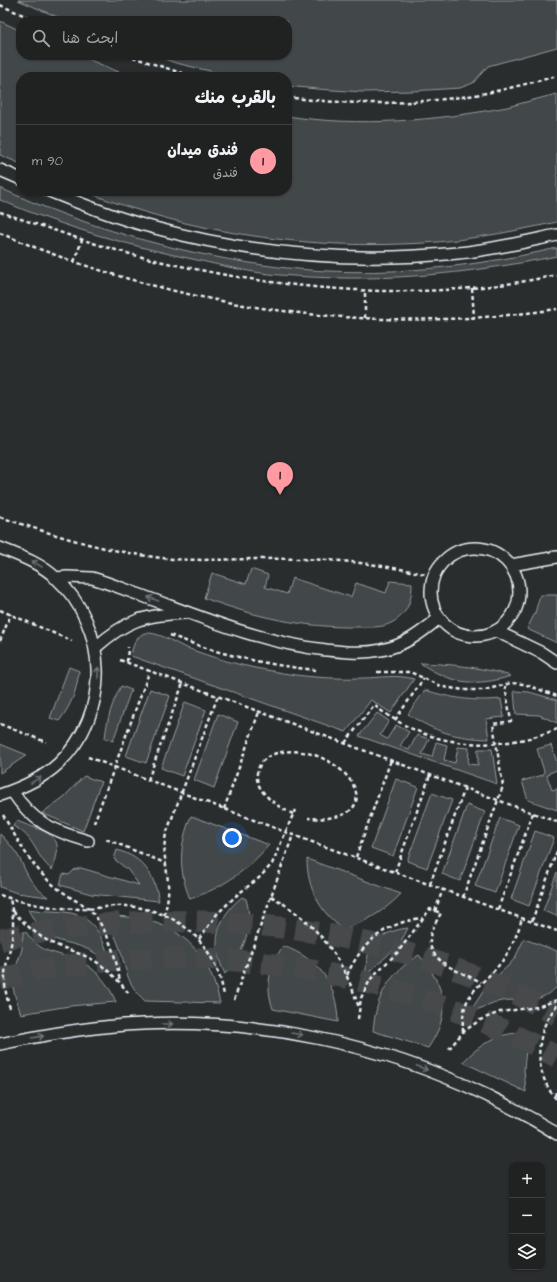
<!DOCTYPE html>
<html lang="ar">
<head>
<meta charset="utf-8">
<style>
  :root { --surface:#202222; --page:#2d2f2f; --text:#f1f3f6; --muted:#a2a4a5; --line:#3d3f40; --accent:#ff9aa2 }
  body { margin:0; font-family:"Architects Daughter","Playpen Sans Arabic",sans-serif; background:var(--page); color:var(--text); direction:rtl }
  .controls { position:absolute; right:12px; bottom:12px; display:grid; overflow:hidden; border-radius:8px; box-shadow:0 1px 3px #0004 }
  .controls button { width:36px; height:36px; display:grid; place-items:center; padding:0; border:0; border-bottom:1px solid var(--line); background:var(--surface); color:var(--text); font:20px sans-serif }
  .you { position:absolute; left:232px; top:838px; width:14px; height:14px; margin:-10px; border:3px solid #fff; border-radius:50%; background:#1a73e8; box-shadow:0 0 0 6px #1a73e833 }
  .badge { display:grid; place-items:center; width:26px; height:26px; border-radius:50%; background:var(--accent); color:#111; font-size:13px; font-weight:700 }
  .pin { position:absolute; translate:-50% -33px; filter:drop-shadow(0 1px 2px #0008) }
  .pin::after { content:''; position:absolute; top:21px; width:14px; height:12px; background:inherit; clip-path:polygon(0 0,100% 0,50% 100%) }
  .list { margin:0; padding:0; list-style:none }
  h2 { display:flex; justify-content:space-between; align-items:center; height:52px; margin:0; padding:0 16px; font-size:17px }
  h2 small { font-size:13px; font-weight:400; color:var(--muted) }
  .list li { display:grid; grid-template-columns:26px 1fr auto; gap:12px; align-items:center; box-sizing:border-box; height:72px; padding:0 16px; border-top:1px solid var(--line) }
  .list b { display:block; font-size:15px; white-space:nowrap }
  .list p { margin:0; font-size:13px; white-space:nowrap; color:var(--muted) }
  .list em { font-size:13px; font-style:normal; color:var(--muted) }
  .icon { flex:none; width:22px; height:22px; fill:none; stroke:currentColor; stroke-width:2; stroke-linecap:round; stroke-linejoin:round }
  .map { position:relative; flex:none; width:557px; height:1282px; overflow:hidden; direction:ltr }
  .search { position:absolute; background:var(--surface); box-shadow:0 1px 3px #0004; left:16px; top:16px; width:276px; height:44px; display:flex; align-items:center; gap:10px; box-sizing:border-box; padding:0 14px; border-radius:16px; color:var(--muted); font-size:15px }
  .panel { position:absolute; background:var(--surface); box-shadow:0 1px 3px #0004; left:16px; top:72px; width:276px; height:124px; border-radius:16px; direction:rtl }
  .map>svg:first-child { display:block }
  .green { fill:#424648; stroke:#959ca0 }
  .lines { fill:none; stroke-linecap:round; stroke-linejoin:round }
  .street-tunnel { stroke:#464a4c; stroke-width:22; stroke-dasharray:22 11; stroke-linecap:butt }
  .lane-casing { stroke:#e8f1f8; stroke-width:14 }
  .path { stroke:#e8f1f8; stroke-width:2.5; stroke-dasharray:4 3; stroke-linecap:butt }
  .lane { stroke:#2a2d2e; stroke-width:11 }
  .oneway { stroke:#6c7275 }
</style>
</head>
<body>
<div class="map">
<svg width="557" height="1282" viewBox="0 0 557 1282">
  <rect width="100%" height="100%" fill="#2a2d2e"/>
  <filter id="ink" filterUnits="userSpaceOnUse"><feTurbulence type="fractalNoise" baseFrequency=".025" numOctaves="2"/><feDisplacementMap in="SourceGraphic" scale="8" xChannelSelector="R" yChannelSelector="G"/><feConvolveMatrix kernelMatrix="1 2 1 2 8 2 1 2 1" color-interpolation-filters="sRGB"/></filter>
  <g filter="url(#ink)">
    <path class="green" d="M18,0H557V47L488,66L473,83L460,88L412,91L364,92L317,89L287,86V77H235L176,63L153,55H287V21H67Z
      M0,21L21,31V55H78L131,77H21V164L0,155Z
      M557,94V222C506,233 454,243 401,244C327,247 253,239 181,222C148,214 115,203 83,191H287V116C359,127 435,121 507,107C523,103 540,98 557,94Z
      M0,188C83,226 173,252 263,265C359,279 463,270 557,248V256C464,275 375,283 280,275C252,273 224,266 197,260C130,246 63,227 0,200Z
      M251,569L268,575L265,587L287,594L292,578L351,597L356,583L386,593L390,581L412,583C412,599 408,615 391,623C382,628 369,627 359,627C304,628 255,617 204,598L212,573L246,584Z
      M540,595H557V643L527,629L535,613Z
      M144,633C159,632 171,641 184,647C193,650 203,654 213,657C232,663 252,668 272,671C301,677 332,679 363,678C380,678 397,674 414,679L391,713L371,700L346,732L131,656C133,646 134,639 144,633Z
      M420,663C451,664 481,667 511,676C476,687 451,684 420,663Z
      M69,667L79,671C77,690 71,706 59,721L50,718Z
      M121,686L131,690L113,741L105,738C107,719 112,703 121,686Z
      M150,689L170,696L146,763L126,756Z
      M425,690C450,698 474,702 501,699L504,717L486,719L489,739C457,738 434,732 408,714Z
      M514,691L529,692L557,700V723L539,715L516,714Z
      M185,702L206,710L182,776L161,768Z
      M377,713L389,721L380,735L387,739L396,725L409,732L400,746L409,750L417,735L429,739L422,754L432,757L436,742L447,745L444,760L455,763L458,747L469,748L468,764L478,765V749H492L497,784L359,736Z
      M218,714L238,722L214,788L194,780Z
      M0,744L27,755L0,773Z
      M551,745L557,762V770L549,773L547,776L552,790L557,789V810L528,800L522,781L543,775L544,771L537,749Z
      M84,776L101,782L83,831L42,813L64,797Z
      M396,779L418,787L393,856L371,848Z
      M432,793L452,800L427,868L407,861Z
      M467,805L485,812L460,881L442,874Z
      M191,816L269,845C246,871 224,887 190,899C178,869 179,846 191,816Z
      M500,818L519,825L495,893L475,886Z
      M17,821C46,833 68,832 52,870C34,855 36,837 13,826Z
      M535,831L554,838L529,906L511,899Z
      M0,834C8,842 15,850 20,859C28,877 32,886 48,897L17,893L0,887Z
      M117,850C144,858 154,874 159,901L91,894L60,885L63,874L69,875L74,870L81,868L139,885L128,870L114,859Z
      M307,859L401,894C384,911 367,922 343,929C320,912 307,888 307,859Z
      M557,872V916L543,911Z
      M242,897L246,899C254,926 244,953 225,974C210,945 216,918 242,897Z
      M28,909C42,912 57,910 71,913C98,919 105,944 112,967C105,960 97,953 87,949C78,945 69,943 60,941C45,936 34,923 28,909Z
      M109,916C170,916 207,943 220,1003L145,1001C125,982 127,970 119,946C116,937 111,929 106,920V918Z
      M408,928C399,949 382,959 366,975C364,946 381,931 408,928Z
      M23,932H26C42,955 54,951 77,960C96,968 108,983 116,1002L69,1006L21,1014L15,996L13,987L15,970L22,949Z
      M524,939L557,951V987C533,1008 523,996 497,1002C489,1003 481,1010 473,1010V1007L488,984L508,966L515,958Z
      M283,946C319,959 337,983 338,1022L273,1009C265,985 269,967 283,946Z
      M419,955C446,987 452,1013 428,1048L373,1031C376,995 389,974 419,955Z
      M520,1033L525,1036L527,1040L524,1069L526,1092L463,1062C478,1046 497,1033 520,1033Z"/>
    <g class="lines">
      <path class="street-tunnel" d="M0,940C32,932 66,928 98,925C255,910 419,939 557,1015
        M0,979C186,932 390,966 557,1057"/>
      <defs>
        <path id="lane" d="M0,170L21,179
          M49,191C84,205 119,219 155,228C254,255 356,263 458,253C492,250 524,242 557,235
          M431 592a44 44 0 1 1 88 0a44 44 0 1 1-88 0Z
          M0,548C20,556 40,563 56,578C109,627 112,714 58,764C42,779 21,788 0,795
          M511,565L557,557
          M55,578L67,577L92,578C109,583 126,590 143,596C203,618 263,643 326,650C345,652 363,654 381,650C404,646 421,633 439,618
          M496,631L542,653L557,663
          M95,648C126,620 144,615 185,613
          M12,791C32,822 53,831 88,841
          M0,1044C47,1034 95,1026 143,1024C261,1019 380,1044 486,1095C510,1107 535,1119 557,1134"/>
      </defs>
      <use href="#lane" class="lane-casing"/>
      <path class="path" d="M0,5L37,21
        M126,55L194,77
        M287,97C344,105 404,105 461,97C494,93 525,84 557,76
        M0,212C46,227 91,244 138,256C274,290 419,305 557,275
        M0,233C175,308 368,337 557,309
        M74,262L82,240
        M472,288L474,317
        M365,318V290
        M0,517C57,536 113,554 173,559C203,561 232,559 261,559C305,558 351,560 394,568C407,570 420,573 433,576
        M0,610L72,641
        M170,635C217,654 265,665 316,670
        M0,641L11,614
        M120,660L557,822
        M127,662L128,647
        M377,672H410L443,687L464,690H485L511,683L524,684L557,696
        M395,720L424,678
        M0,724L46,742
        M345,743L374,705C380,710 387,715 394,719C443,750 505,750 557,729
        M88,757L293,835L557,931
        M148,780L183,683
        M224,809L259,712
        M293,814C277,807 247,787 260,765C263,759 270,755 277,753C340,738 403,825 308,818
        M3,815C17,839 30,864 51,883C58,889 66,894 73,899C78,902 85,905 89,909C108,929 116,956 120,982
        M94,823L150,670
        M106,839L165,863
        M356,857L391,760
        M395,872L430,775
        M430,884L465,788
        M0,895C28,905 58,909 87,909C100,908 113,905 127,906C180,911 215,943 224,995
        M271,896C317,923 343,957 359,1008
        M463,897L503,786L493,724L511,721L505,686
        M498,909L533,813
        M13,911C27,927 43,941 64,948C74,952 85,955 95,961C109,970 120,982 130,995
        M435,911L443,889
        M164,915C167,905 169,894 168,884C167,865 162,853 166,834L218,696
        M532,921L557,851
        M199,939L217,914L238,894L259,878L272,864L295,810
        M347,975C362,942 386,923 422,918
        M234,1000L293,835
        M557,1005C552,1012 547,1019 544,1027C535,1052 539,1080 557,1100
        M10,1008C7,999 5,991 5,981C4,966 10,953 12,939C14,925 13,912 10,899
        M358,1019L361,998L370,980L377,972L398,952L430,909L441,913C437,921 430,930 430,939C428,963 464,973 481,982
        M463,1032C460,990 482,988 503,960C512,947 518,933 522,918
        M449,1049L463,1032L480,1020L500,1012L537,1007L557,1000
        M555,1096L557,1089"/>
      <use href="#lane" class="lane"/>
    </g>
    <defs><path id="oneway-shaft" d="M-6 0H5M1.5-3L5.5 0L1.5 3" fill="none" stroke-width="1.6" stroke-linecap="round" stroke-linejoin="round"/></defs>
    <g class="oneway">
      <use href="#oneway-shaft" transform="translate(37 564) rotate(-149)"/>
      <use href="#oneway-shaft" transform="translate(153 599) rotate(-160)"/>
      <use href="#oneway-shaft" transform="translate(98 673) rotate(-91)"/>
      <use href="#oneway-shaft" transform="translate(36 780) rotate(-31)"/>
      <use href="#oneway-shaft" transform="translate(167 1024)"/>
      <use href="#oneway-shaft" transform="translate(297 1034) rotate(9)"/>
      <use href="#oneway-shaft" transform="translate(38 1037) rotate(-10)"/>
      <use href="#oneway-shaft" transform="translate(422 1068) rotate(21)"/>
    </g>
  </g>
</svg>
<div class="controls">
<button>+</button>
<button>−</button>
<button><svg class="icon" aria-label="layers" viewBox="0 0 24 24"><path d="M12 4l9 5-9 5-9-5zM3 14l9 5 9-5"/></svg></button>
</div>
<div class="you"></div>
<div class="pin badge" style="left:280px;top:495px">1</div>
<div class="search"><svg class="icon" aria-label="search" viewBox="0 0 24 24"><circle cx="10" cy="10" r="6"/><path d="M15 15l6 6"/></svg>ابحث هنا</div>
<section class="panel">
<h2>بالقرب منك<small></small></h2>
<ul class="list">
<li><span class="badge">1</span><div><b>فندق ميدان</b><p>فندق</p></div><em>90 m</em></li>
</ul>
</section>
</div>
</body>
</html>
